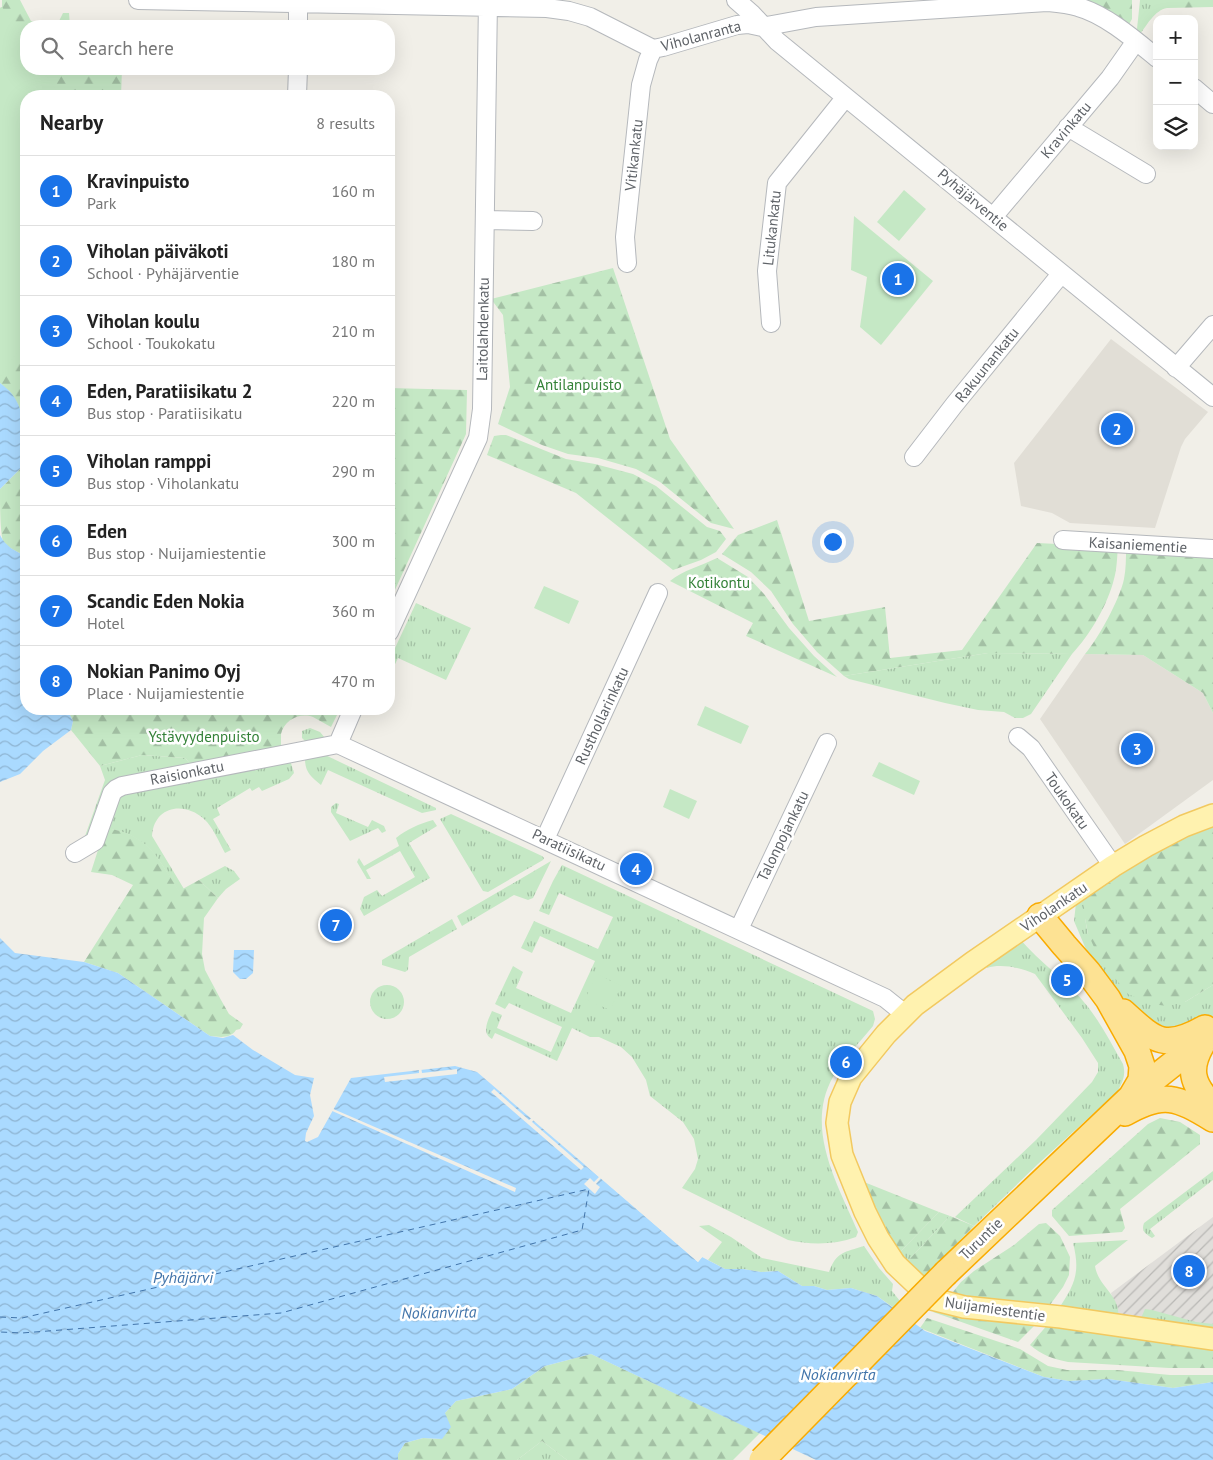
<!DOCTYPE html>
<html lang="en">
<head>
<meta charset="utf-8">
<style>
  :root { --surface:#fff; --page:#f6f6f6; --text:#222; --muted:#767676; --line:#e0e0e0; --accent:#1a73e8 }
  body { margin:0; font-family:"PT Sans",sans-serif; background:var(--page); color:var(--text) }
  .controls { position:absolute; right:15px; top:15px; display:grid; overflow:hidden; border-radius:10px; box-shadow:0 5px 20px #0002 }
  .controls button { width:45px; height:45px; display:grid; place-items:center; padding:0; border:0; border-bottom:1px solid var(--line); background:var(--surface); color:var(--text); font:25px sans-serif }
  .you { position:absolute; left:832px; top:541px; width:18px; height:18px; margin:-12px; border:4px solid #fff; border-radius:50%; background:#1a73e8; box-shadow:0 0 0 8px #1a73e833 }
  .badge { display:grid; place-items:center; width:32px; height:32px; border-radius:50%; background:var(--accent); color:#fff; font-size:16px; font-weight:700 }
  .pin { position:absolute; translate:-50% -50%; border:2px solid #fff; box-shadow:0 1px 5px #0006 }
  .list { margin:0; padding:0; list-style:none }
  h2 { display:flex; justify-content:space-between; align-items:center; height:65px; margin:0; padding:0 20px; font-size:21px }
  h2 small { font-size:16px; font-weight:400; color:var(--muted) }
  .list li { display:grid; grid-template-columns:32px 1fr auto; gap:15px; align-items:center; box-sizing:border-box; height:70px; padding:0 20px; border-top:1px solid var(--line) }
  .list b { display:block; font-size:19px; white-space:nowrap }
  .list p { margin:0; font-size:16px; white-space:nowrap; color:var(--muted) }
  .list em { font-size:16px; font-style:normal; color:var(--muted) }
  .icon { flex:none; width:28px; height:28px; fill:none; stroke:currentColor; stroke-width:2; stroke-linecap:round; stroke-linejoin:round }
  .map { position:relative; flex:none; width:1213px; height:1460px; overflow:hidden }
  .search { position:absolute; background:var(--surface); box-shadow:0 5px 20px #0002; left:20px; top:20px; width:375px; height:55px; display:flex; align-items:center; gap:12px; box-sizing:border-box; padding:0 18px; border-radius:20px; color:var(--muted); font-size:19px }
  .panel { position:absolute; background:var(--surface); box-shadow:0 5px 20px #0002; left:20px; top:90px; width:375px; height:625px; border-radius:20px }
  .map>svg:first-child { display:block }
  .industrial { fill:url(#industrial-furrows) }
  .education { fill:#e1ded6 }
  .grass { fill:url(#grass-tufts) }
  .forest { fill:url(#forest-firs) }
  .green { fill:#c5e8c5 }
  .water { fill:url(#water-waves) }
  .pier { fill:#f1efe8 }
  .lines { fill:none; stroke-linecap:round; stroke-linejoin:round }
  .ferry { stroke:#4174aa; stroke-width:1; stroke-dasharray:6 5; stroke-linecap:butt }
  .minor-casing { stroke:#b5b8bc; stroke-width:20 }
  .major-casing { stroke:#f2c960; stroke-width:24 }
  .highway-casing { stroke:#f9ab00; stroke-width:28 }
  .minor { stroke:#fff; stroke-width:18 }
  .major { stroke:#fff2af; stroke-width:21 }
  .highway { stroke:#fde293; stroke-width:25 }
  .highway-bridge-casing { stroke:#f9ab00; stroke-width:28; stroke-linecap:butt }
  .highway-bridge { stroke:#fde293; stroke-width:25 }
  .labels { text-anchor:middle; stroke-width:5; stroke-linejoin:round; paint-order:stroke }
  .street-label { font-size:15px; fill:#5f6368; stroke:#fff }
  .park-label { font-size:15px; fill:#348238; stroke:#fff }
  .water-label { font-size:16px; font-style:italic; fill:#4174aa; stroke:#fff }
</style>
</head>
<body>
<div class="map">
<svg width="1213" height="1460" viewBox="0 0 1213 1460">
  <defs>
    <pattern id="industrial-furrows" width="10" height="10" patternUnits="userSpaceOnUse" patternTransform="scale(1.25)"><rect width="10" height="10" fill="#e0deda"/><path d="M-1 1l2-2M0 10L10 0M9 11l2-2" fill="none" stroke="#b9b8b5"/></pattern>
    <pattern id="grass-tufts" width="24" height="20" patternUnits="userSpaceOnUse" patternTransform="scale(1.25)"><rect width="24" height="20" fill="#c5e8c5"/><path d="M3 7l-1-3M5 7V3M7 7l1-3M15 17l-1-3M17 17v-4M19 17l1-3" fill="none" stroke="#a3c0a4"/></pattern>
    <pattern id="forest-firs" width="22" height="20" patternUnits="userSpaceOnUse" patternTransform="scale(1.25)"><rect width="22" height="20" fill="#c5e8c5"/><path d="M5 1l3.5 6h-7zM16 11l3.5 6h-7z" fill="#a3c0a4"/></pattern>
    <pattern id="water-waves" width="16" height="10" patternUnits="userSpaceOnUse" patternTransform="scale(1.25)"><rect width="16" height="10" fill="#aadaff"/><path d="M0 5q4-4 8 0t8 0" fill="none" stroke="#8eb4d2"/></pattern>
  </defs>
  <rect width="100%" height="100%" fill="#f1efe8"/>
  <path class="industrial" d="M1213,1217V1333L1118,1319L1111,1293Z"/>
  <path class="education" d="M1111,339L1208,412L1185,439L1181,447L1155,528L1070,523L1052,513L1021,506L1014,463Z
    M1085,654L1143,655L1203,693L1213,713V780L1125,844L1040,719Z"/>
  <path class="grass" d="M1140,0H1167V8C1155,10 1147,25 1140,34L1137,29Z
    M416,603L471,628L446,680L398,658L389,677V661Z
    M988,653L1072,654L1031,714L1023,718H1015L1004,712L978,710L945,703L849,679L844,676Z
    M310,728L320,732L325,738L306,742L302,738V731Z
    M319,752L436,808V810L422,813L328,770L321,785C311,777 305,772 305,759Z
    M142,755L185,758L194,768L121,782L93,835L84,839L105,780L100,766Z
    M290,760L294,773L289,779L262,791L259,787L252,791L250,788L217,808L220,815L213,819L231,850L225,853C219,842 213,827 204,819C184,801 154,806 152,836L184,889L179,892C157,857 149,835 105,828L115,801L126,792Z
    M336,803L339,804L336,813L368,827L372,820L384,826L386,831L382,833L378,828L350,841L331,812V807Z
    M451,814L542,856L544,858L543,860L488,892L483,891L440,819Z
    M433,820L437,826L409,843L430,878L364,916L360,909L364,897L377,890L382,896L415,877L400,851L366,870L371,879H367L357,862L359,858L364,866L399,846L396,838C407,829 419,824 433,820Z
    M551,861L533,898L528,900L514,895L462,926L457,916Z
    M562,865L873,1011L875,1019L873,1026C860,1042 843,1059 833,1077C804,1128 838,1185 858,1232L856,1237C834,1245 811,1245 788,1240L682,1188L695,1169L698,1159L694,1139L683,1122L650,1096L646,1080L632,1057L621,1047L599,1037H590L572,1028L557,1061L495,1033L492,1039C481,1033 488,1020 492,1011L502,1015L497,1028L551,1052L562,1027L509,1003L505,1009L495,1004L513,966L523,972L516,988L571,1013L595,961L540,936L532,953L521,948L534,921L598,949L613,917L559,893L549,915L539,911L553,881Z
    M225,866L234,871L240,879L226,889L218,898L199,880Z
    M1092,890C1083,908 1084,915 1088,934L1185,1002L1213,985V1016L1190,1031L1170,1036L1121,999L1102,975L1085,947L1074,921L1076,903Z
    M452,919L457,929L409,957L408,970L405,972L382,965V960Z
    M1019,938C1040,963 1068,981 1088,1007C1102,1025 1112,1045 1123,1064C1126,1075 1123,1082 1117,1092L1038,1164L974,1226L955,1217L1036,1140L1092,1082L1098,1072V1063L1082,1038L1035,974C1022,968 1001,963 987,968L986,964Z
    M370 1002a17 17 0 1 1 34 0a17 17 0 1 1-34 0Z
    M1213,1171V1180L1150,1229L1155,1236L1152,1238C1145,1233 1141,1231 1144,1223Z
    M939,1212L950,1216L905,1264L897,1255Z
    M709,1225L731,1237L762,1258L829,1272C836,1252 845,1252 864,1246L879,1268L893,1284L892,1291L900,1301L894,1308L877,1296L851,1288L827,1290L814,1286H802L778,1271L761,1272L743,1269H725L708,1260L722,1242L699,1226Z
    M1128,1240L1095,1266C1098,1287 1122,1296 1118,1319L1057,1311C1074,1286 1081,1274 1073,1243Z
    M1145,1309L1152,1310L1196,1322L1213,1324V1333L1141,1318Z
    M542,1441L567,1460H517Z"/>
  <path class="forest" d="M2,0H20L31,21L57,25L63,13H69L70,26H26V69H122L121,96H26V444C23,416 23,403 0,383V8L2,7Z
    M1063,0H1132V19L1128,26Z
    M1167,0H1213V7L1167,8Z
    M613,268L670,439L734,529L711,523L660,482L636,469L598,458L568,454L542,445L498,424L510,387L503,315L491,299Z
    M389,388L467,390L466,434L389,603Z
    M501,435H506L566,459L595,464L633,474L656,486L707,527L720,531L726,539L716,552L701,560L673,570L576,493L487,455L494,436Z
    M26,458V556C18,552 9,549 3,541C0,532 0,502 0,489L25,464Z
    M777,520L809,621L885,607L890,658L962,650L1037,543L1118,547C1117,557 1117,569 1114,579C1108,604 1090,635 1072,654L988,653L844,676L817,652L793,624L771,591L751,572L722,554L738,535Z
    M1126,548L1213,553V713L1203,693L1143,655L1085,654C1098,639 1120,599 1124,579C1126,569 1126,558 1126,548Z
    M717,558L748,577L764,594L789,628L814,656L837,677L746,636L753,623L670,581C683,570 701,566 717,558Z
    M67,709H340L331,727C325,724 319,720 313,717C300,712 284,720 281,734C281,738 281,743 281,747L194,768L185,758L142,755L100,766L71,730L73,721Z
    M1213,823V985L1185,1002L1167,1006L1152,1004L1128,994L1100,960L1088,934L1084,913L1085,903L1092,890L1147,853Z
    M105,828C149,834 157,857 179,891L199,880L218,898L204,918L202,954L205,970L221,1000L229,1014L243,1024L240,1029L236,1030C230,1039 220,1037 210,1036L118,973L84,962L133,885L112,875L91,872Z
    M1160,1118L1180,1122L1200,1135V1144L1120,1209L1125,1228L1122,1232L1069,1236L1052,1216V1210L1148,1124Z
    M859,1180L939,1212L897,1255Z
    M950,1216L974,1226L921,1280L905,1264Z
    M1046,1223L1060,1236L1070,1257L1069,1275L1063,1287L1047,1309L948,1298L961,1282L974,1271L1014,1245L1039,1224Z
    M936,1309L1038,1322L1018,1342L933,1312Z
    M927,1318L1020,1349L1048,1366L1067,1370H1117L1170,1375H1213V1382L1173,1388L1108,1379L1069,1381L1044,1377L920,1328Z
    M1049,1323L1213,1345V1368H1169L1068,1362C1053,1359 1042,1355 1030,1345Z
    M591,1354L760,1433L733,1460H567L542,1441L517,1460H398V1454L405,1443L423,1438L442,1439L445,1413L456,1401L512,1389L545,1366Z"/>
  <path class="green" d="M2,7L26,44V69H42L60,96H26V339L0,377V8Z
    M904,190L926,209L899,241L877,222Z
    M854,216L933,281L881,345L860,327L867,277L851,270Z
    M544,586L579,601L569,624L534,608Z
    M705,706L749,726L741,744L697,725Z
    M879,762L920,781L914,795L872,776Z
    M670,789L697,801L689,819L663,807Z
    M597,974L621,986L610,1010L585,999Z"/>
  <path class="water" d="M0,383C4,386 9,390 12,394C25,410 29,444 25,464L0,489Z
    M0,535C6,547 15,551 26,556V709H67L73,721L71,730L43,751L20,774L0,782Z
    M0,938L15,953L84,962L118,973L210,1036L223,1038L233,1035L253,1050L295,1075L314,1078L310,1095L314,1116L306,1133L305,1141L307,1142L318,1137L351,1078L455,1066L477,1072L698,1262L702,1257L725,1269H743L761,1272L778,1271L802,1286H814L827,1290L851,1288L877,1296L925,1331L1044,1377L1069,1381L1108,1379L1173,1388L1213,1382V1460H816L591,1354L545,1366L512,1389L456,1401L445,1413L451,1427L442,1439L423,1438L405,1443L398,1454V1460H0Z
    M234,950H254L253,973L246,979H240L233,972Z"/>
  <path class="pier" d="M421,1067L422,1073L457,1069V1074L385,1082L384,1077L419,1073V1068Z
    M494,1089L529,1120L534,1116L536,1117L532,1122L584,1167L581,1170L491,1092Z
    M331,1108L516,1188L515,1192L330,1110Z
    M587,1163L698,1259L701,1255H704L698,1262L601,1178L596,1184L600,1187L595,1194L584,1184L590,1178L594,1182L599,1177L585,1165Z"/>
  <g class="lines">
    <path class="ferry" d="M0,1317L22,1318L589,1189L582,1230L281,1313L22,1333L0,1332"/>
    <defs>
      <path id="minor" d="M138,0L547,8L569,11L590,17L653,49L663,47L737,25L748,24L762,27L816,17L1047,2C1057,3 1068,4 1078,7C1105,14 1135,40 1157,58
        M736,0L752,14L777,41L1213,397
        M298,26V3
        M1194,88L1213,104
        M297,96L298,69
        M1068,127L1146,174
        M993,217L1110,78L1136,41
        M485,220L533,221
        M627,263L625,237L641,85L648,60L653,49
        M771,323L767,271L777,183L845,98
        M1176,368L1213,325
        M914,457L954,405L1061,274
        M1063,540L1213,549
        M389,632L478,438L482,409L488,0
        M1018,737L1031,748L1113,866
        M338,744L885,998L905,1014
        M338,744L353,709
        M545,839L658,593
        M75,853L95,841L112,793L116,789L122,786L338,744
        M739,929L827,743"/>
      <path id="major" d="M1213,815L1184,826L1146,846L1113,866L972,963L915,1005L886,1034L851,1077L840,1102L837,1123L842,1155L865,1212L878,1238L895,1264L932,1299L964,1307L1061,1317L1213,1339"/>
      <path id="highway" d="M1040,916L1064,945L1088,972L1108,999L1137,1051L1142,1066L1141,1080L1131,1097
        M1123,1012C1155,1041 1164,1051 1205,1028
        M1204,1041C1187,1068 1191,1084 1213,1106
        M1125,1113C1163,1091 1177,1097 1213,1119
        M946,1273L1131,1097L1213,1032"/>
    </defs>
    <use href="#minor" class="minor-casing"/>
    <use href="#major" class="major-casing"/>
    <use href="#highway" class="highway-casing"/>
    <use href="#minor" class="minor"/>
    <use href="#major" class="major"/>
    <use href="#highway" class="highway"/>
    <defs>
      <path id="highway-bridge" d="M762,1460L946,1273"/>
    </defs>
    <use href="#highway-bridge" class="highway-bridge-casing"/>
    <use href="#highway-bridge" class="highway-bridge"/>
  </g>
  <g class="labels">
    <g class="street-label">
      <text transform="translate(701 36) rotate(-15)" y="5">Viholanranta</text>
      <text transform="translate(1066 130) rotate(-50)" y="5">Kravinkatu</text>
      <text transform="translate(634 155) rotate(-84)" y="5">Vitikankatu</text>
      <text transform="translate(973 200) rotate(40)" y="5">Pyhäjärventie</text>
      <text transform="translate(772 228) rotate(-84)" y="5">Litukankatu</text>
      <text transform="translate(483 329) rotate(-89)" y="5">Laitolahdenkatu</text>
      <text transform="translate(987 365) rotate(-51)" y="5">Rakuunankatu</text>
      <text transform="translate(1138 545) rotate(3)" y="5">Kaisaniementie</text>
      <text transform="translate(602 716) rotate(-65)" y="5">Rusthollarinkatu</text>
      <text transform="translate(187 773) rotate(-11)" y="5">Raisionkatu</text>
      <text transform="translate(1067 801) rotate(55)" y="5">Toukokatu</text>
      <text transform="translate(783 836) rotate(-64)" y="5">Talonpojankatu</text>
      <text transform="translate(569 850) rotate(25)" y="5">Paratiisikatu</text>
      <text transform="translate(1054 907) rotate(-34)" y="5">Viholankatu</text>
      <text transform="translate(981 1239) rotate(-44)" y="5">Turuntie</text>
      <text transform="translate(995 1309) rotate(8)" y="5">Nuijamiestentie</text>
    </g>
    <g class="park-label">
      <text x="579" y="390">Antilanpuisto</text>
      <text x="719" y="588">Kotikontu</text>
      <text x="204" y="742">Ystävyydenpuisto</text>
    </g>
    <g class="water-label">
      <text x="183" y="1283">Pyhäjärvi</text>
      <text transform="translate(439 1312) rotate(-1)" y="6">Nokianvirta</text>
      <text x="838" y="1380">Nokianvirta</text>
    </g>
  </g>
</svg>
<div class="controls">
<button>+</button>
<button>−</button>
<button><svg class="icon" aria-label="layers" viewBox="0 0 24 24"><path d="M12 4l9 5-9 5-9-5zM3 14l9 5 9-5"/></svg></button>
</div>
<div class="you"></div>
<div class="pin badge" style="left:898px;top:279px">1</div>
<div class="pin badge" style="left:1117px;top:429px">2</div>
<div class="pin badge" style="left:1137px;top:749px">3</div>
<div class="pin badge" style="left:636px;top:869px">4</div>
<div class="pin badge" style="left:1067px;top:980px">5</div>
<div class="pin badge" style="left:846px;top:1062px">6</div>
<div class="pin badge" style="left:336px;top:925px">7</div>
<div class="pin badge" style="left:1189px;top:1271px">8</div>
<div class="search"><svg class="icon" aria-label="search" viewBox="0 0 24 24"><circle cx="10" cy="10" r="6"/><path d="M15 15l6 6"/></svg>Search here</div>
<section class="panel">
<h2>Nearby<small>8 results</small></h2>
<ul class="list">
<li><span class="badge">1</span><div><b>Kravinpuisto</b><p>Park</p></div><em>160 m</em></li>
<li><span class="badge">2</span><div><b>Viholan päiväkoti</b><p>School · Pyhäjärventie</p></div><em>180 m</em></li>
<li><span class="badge">3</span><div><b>Viholan koulu</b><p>School · Toukokatu</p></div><em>210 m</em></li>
<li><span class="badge">4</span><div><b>Eden, Paratiisikatu 2</b><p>Bus stop · Paratiisikatu</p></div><em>220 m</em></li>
<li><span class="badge">5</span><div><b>Viholan ramppi</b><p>Bus stop · Viholankatu</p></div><em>290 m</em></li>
<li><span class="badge">6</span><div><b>Eden</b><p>Bus stop · Nuijamiestentie</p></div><em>300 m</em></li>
<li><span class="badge">7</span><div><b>Scandic Eden Nokia</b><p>Hotel</p></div><em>360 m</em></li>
<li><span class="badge">8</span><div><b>Nokian Panimo Oyj</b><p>Place · Nuijamiestentie</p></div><em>470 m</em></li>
</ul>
</section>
</div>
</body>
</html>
